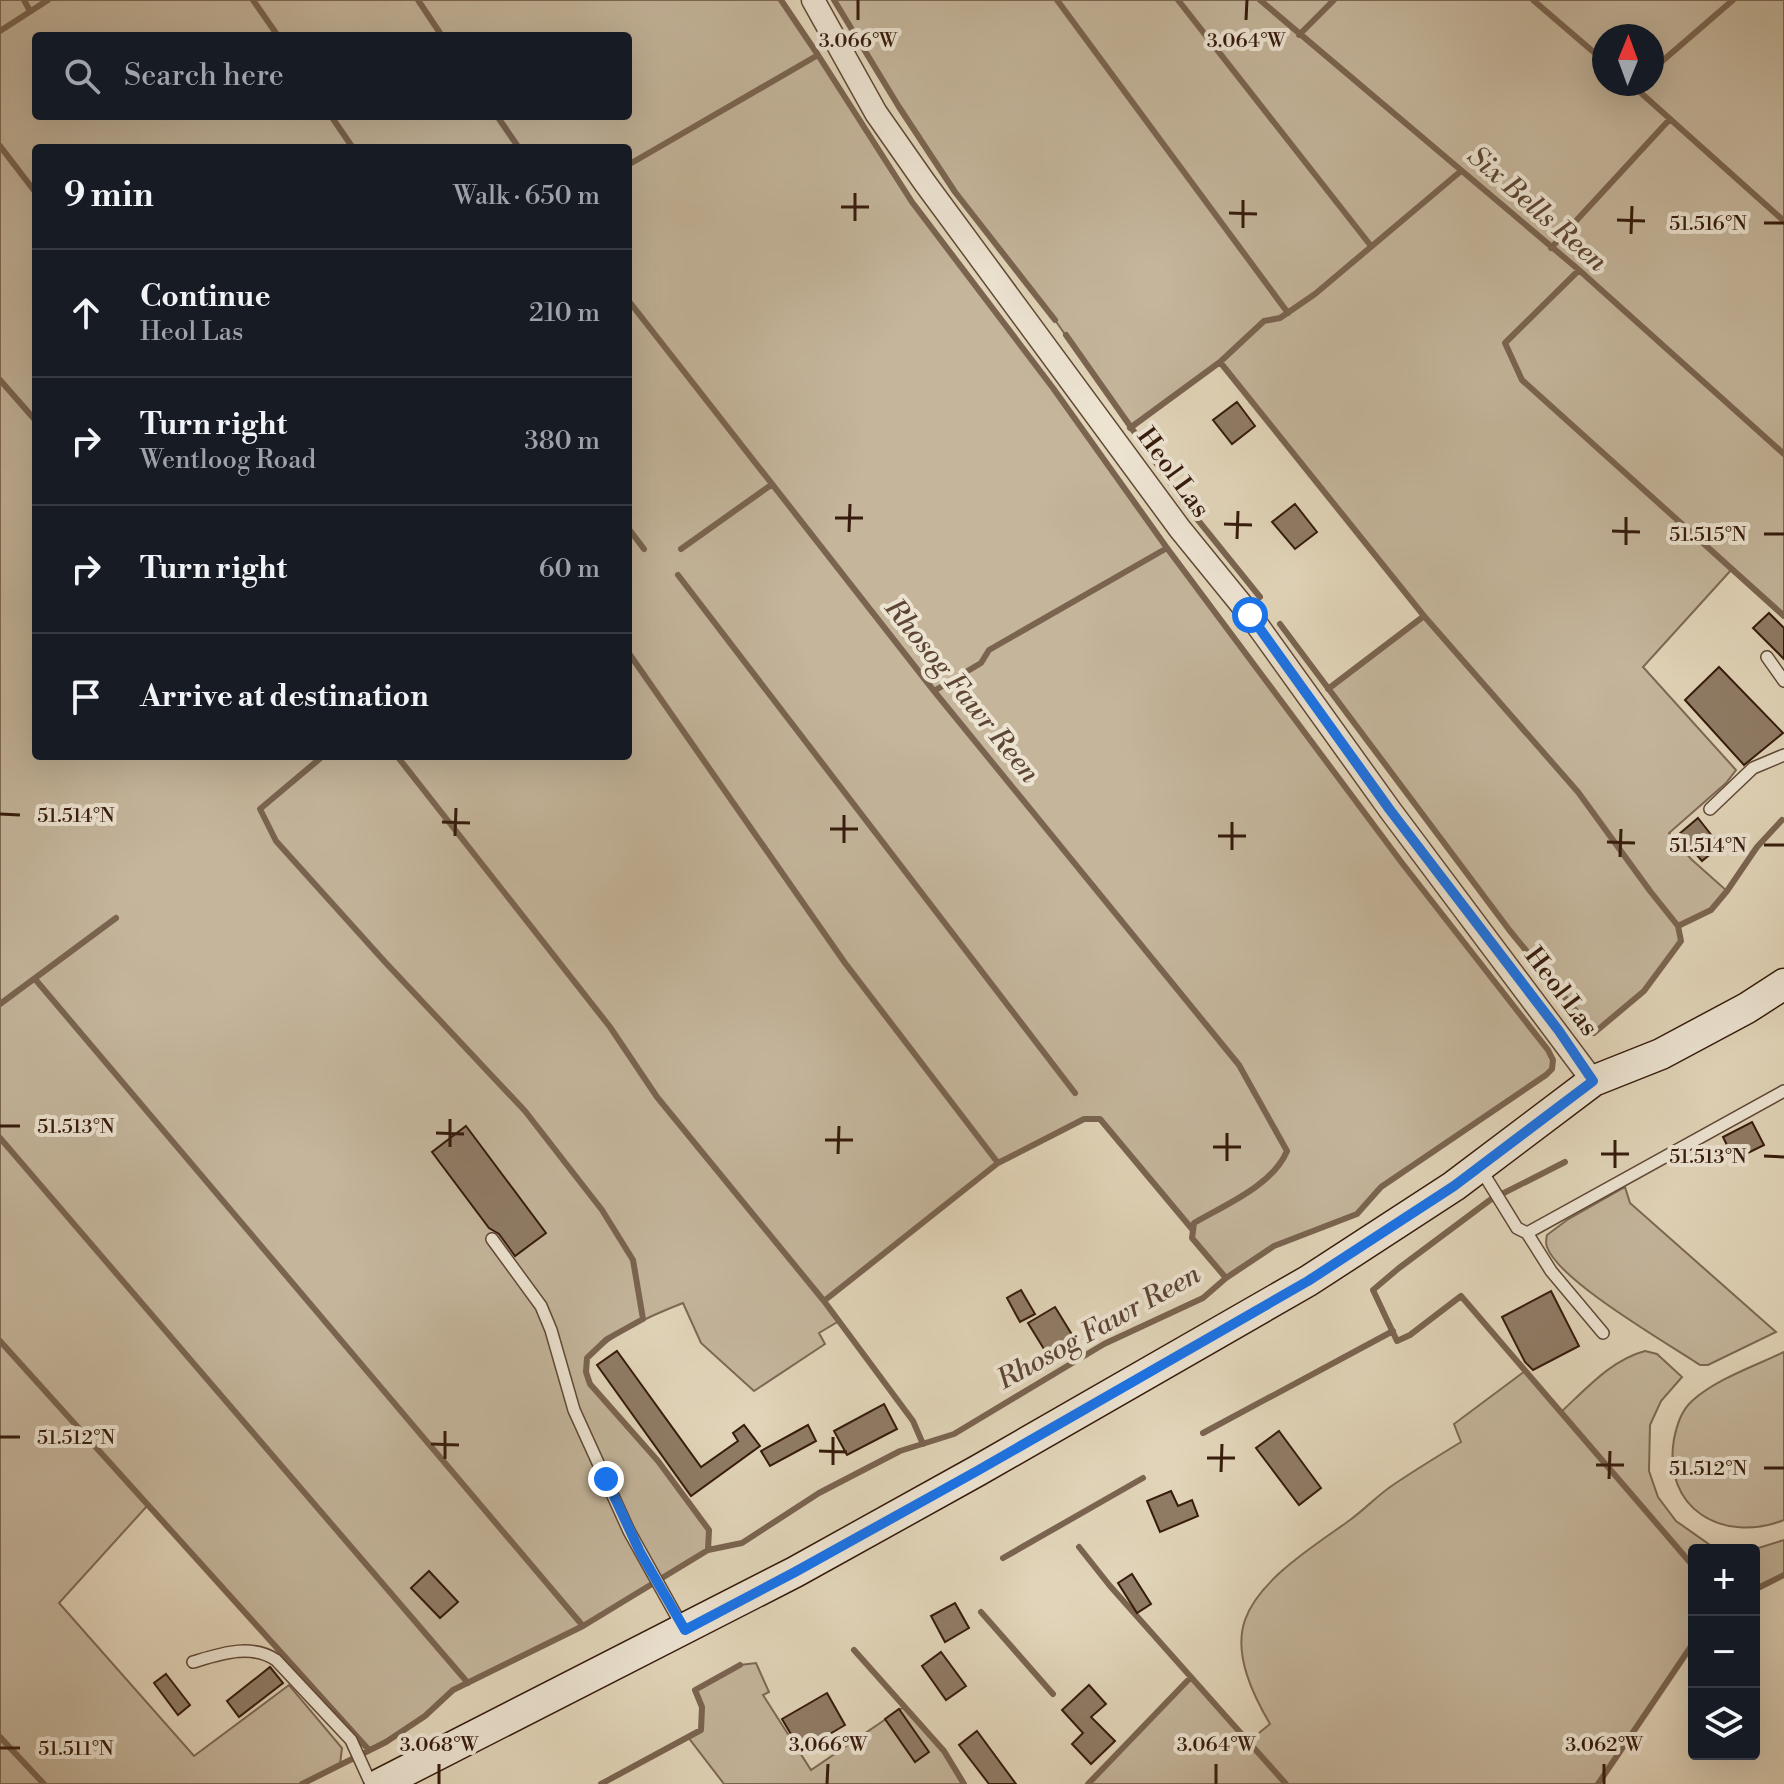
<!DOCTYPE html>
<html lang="en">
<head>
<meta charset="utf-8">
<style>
  :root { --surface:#171b24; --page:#20242c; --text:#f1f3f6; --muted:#9ea1a6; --line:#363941 }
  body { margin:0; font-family:"Libre Bodoni",serif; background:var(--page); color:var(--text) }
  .controls { position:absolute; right:24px; bottom:24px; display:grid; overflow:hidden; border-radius:8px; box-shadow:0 8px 32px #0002 }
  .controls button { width:72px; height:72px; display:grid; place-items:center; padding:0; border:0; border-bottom:2px solid var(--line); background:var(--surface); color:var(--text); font:40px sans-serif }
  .compass { position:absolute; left:1592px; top:24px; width:72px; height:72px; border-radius:50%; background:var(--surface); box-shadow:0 8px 32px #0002; rotate:1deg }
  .stop { position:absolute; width:24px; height:24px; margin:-18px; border:6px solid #1a73e8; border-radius:50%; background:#fff }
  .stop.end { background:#1a73e8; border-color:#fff; box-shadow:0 2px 8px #0008 }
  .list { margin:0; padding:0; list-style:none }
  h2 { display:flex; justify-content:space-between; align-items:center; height:104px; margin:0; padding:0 32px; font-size:34px }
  h2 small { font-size:26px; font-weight:400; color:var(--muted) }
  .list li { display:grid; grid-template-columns:52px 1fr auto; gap:24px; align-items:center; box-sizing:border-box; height:128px; padding:0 32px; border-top:2px solid var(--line) }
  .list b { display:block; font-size:30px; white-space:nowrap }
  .list p { margin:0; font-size:26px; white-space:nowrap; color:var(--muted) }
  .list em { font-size:26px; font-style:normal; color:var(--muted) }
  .icon { flex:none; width:44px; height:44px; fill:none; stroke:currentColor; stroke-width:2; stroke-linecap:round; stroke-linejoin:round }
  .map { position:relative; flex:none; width:1784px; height:1784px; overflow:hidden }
  .search { position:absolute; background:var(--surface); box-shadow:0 8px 32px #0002; left:32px; top:32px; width:600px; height:88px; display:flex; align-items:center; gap:20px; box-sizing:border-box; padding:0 28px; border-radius:8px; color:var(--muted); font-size:30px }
  .panel { position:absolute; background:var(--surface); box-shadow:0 8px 32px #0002; left:32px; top:144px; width:600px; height:616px; border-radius:8px }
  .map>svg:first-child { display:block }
  .green { fill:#c4b59b; stroke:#7d6854; stroke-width:2; fill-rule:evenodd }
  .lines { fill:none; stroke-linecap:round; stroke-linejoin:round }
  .stream { stroke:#7a6450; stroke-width:6 }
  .building { fill:#8f7b65; stroke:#361b0c; stroke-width:2 }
  .lane-casing { stroke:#614937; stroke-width:14 }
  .street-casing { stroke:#614937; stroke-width:25 }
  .secondary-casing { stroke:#361b0c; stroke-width:33 }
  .lane { stroke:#ece3d1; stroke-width:11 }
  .street { stroke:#ece3d1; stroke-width:22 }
  .secondary { stroke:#ece3d1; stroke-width:30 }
  .route { stroke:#1a73e8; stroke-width:10 }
  .ticks { fill:none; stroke:#361b0c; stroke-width:3 }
  .labels { text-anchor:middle; stroke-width:8; stroke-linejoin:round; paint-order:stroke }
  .street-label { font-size:26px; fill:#361b0c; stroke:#ece3d1 }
  .water-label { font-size:28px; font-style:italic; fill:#5e4634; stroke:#ece3d1 }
  .ticks-label { font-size:20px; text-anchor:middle; fill:#361b0c; stroke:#ece3d1; stroke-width:8; stroke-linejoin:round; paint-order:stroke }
</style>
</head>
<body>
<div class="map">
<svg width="1784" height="1784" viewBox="0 0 1784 1784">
  <rect width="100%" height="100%" fill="#e1d4b8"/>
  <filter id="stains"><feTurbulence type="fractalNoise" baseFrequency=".0025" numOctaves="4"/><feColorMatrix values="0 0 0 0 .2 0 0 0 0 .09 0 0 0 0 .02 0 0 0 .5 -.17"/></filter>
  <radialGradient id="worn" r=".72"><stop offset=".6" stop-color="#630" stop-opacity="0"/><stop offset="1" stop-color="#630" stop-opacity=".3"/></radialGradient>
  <path class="green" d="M0,0H781L912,203L1053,388L1167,548L1402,863L1548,1050L1553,1060L1552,1069L1381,1187L1357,1214L1274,1246L1226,1278L1192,1238V1229L1100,1119H1084L998,1163L825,1301L839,1321L819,1333L825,1344L754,1391L701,1343L683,1303C647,1317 615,1332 587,1358L586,1372L590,1384L658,1461L709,1530L708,1550L583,1626L453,1690L425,1716L369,1750L147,1506L59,1603L194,1756L289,1685L342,1748L340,1764L302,1784H0ZM36,36H628V116H36ZM36,148H628V756H36Z
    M834,0H1784V616L1732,569L1643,667L1736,770L1726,783L1669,833L1691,859L1727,891L1711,910L1678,926L1681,941L1644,991L1594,1033L1510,931L1328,689L1424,616L1220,362L1130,428L1055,320L955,192L899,107ZM1604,36H1652V84H1604Z
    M1625,1187L1630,1203L1776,1332L1708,1365H1700C1667,1343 1559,1281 1547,1247C1546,1244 1546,1239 1547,1235L1567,1220Z
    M1645,1351L1657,1354L1682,1377L1661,1401L1650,1425L1649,1471L1658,1497L1676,1521L1713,1547L1729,1550H1694V1642L1598,1784H1088L1191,1677L1249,1741L1270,1724C1253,1695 1233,1654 1245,1620C1259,1579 1317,1544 1350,1520C1365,1509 1378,1495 1393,1485C1415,1470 1438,1456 1461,1442L1454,1424L1525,1371L1561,1412C1586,1389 1611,1360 1645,1351Z
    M1784,1352V1520C1723,1544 1662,1509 1674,1439C1677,1425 1681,1411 1692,1401C1716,1379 1755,1366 1784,1352Z
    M1784,1540V1575L1754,1590L1752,1550Z
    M756,1663L769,1692L763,1695L811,1770L905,1706L944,1751L964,1784H724L688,1737L701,1730L702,1707L695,1690L740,1665Z"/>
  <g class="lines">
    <path class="stream" d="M24,0L30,11
      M253,0L278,36
      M418,0L442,36
      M834,0L899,107L955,192L1055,320
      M1057,0L1288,313
      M1178,0L1371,246
      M1260,0L1579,270L1784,454
      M1533,0L1604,61
      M0,31L48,0
      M1299,35L1334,0
      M818,55L912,202L1053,388L1167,548L1402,863L1548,1050L1553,1060L1552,1069L1546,1075L1381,1187L1357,1214L1274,1246L1226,1278
      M1652,70L1733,0
      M1631,84L1784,221
      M331,116L353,148
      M497,116L519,148
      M0,146L36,193
      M628,165L818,55L781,0
      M1551,248L1669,120
      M1579,270L1505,343L1522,380L1784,616
      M1066,335L1185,504L1260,597
      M1220,362L1424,616L1578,792L1650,891L1678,926
      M0,380L36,421
      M1130,428L1220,362L1264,321L1280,318L1315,294L1461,171
      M628,528L644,549
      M681,549L771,485
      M678,575L1075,1093
      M1280,624L1510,931L1594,1033L1644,991L1681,941L1678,926L1711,910L1727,891L1757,847L1782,820
      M628,652L845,963L998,1163
      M1328,689L1424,616
      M934,691L981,663L989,650L1167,548
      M323,756L260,809L276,841L385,962L525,1111L602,1210L633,1260L643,1319L607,1339L587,1358L586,1372L590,1384L658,1461L709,1530L708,1550
      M397,756L610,1027L657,1097L824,1301L913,1421L923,1444
      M35,979L583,1626
      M0,1004L116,918
      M0,1138L468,1683
      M1565,1162L1490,1200L1399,1268L1373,1290L1397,1341L1410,1335L1461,1296L1694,1567
      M824,1301L998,1163L1084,1119H1100L1192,1229
      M0,1341L369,1750
      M1203,1433L1393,1331
      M1079,1547L1110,1586L1286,1784
      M1003,1558L1143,1478
      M1754,1590L1784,1575
      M981,1612L1053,1694
      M854,1650L944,1751L964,1784
      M0,1737L44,1784
      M302,1784L386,1742L425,1716L453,1690L583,1626L708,1550L742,1543L819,1493L900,1451L954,1434L1104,1344L1203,1298L1226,1278L1192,1238L1194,1223C1225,1205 1273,1185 1287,1151L1239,1065L934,691L628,300
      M601,1784L701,1730L702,1707L695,1690L740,1665
      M1088,1784L1191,1677
      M1598,1784L1694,1642"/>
  </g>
  <path class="building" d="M1237,402L1255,426L1232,444L1213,420Z
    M1295,504L1317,532L1295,549L1272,522Z
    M1769,613L1784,628V659L1753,628Z
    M1719,667L1783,733L1744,765L1685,700Z
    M1698,818L1720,846L1702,861L1679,834Z
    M1752,1122L1764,1145L1734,1160L1723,1137Z
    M466,1126L546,1233L515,1256L499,1234L489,1228L432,1152Z
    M1021,1290L1035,1314L1020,1322L1007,1298Z
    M1551,1291L1579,1346L1533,1370L1525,1362L1502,1317Z
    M1055,1307L1074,1338L1047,1354L1028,1323Z
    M617,1351L701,1467L738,1441L733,1433L744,1425L760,1446L691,1496L597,1365Z
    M884,1404L897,1429L847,1455L834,1431Z
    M808,1425L816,1441L770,1466L761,1451Z
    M1279,1431L1321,1488L1299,1505L1256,1448Z
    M1171,1491L1178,1506L1192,1500L1198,1516L1160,1532L1147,1501Z
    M429,1571L458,1602L440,1618L411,1588Z
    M1132,1574L1151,1604L1137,1613L1118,1583Z
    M955,1603L969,1628L945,1642L931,1616Z
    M941,1652L966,1686L946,1700L922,1666Z
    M270,1667L283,1683L239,1717L227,1701Z
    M166,1674L190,1705L178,1715L154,1683Z
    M1089,1685L1106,1704L1091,1717L1115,1741L1091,1764L1072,1744L1083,1733L1062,1710Z
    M827,1693L845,1725L801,1751L782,1719Z
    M899,1709L929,1752L915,1762L885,1719Z
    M977,1731L1016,1784H989L959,1745Z"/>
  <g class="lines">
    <defs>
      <path id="lane" d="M1767,657L1784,681
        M1710,809L1753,768L1784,755
        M1480,1168L1517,1228L1527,1233L1784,1091
        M1527,1233L1551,1271L1603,1333
        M492,1239L541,1306L551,1330L574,1410L629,1531L682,1626
        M193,1662C220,1654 251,1643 276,1660L351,1740L371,1784"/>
      <path id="street" d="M813,0L876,113L925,183L1180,529L1250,615L1390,810L1593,1081"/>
      <path id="secondary" d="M380,1784L795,1572L977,1471L1308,1281L1454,1186L1593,1081L1661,1054L1747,1008L1784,984"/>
    </defs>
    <use href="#lane" class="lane-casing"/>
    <use href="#street" class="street-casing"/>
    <use href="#secondary" class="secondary-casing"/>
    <use href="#lane" class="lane"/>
    <use href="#street" class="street"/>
    <use href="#secondary" class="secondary"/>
  </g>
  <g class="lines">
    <path class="route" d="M606,1479L640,1552L685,1630L795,1572L977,1471L1308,1281L1454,1186L1593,1081L1559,1031L1390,810L1250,615"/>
  </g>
  <path class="ticks" d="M858,20V0M1246,20L1247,0M841,207H869M1229,213L1257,214M1617,220L1645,221M855,221V193M1764,223H1784M1243,228V200M1631,234L1632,206M835,518H863M1224,524L1252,525M1612,531L1640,532M849,532L850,504M1764,534H1784M1237,539L1238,511M1626,545V517M0,814L20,815M442,822L470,823M830,829H858M455,836L456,808M1218,836H1246M1607,842L1635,843M844,843V815M1764,845H1784M1232,850V822M1620,857L1621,829M0,1126H20M436,1133L464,1134M825,1140H853M450,1147V1119M1213,1147H1241M838,1154L839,1126M1601,1154H1629M1764,1156L1784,1157M1227,1161V1133M1615,1168V1140M0,1437H20M431,1444L459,1445M819,1451L847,1452M1207,1458H1235M445,1459V1431M833,1465V1437M1596,1465H1624M1764,1468H1784M1221,1472L1222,1444M1609,1479L1610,1451M0,1748H20M439,1784V1764M827,1784L828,1764M1216,1784V1764M1604,1784V1764"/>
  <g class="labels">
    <g class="street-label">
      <text transform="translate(1174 472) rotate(54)" y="9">Heol Las</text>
      <text transform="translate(1562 991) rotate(53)" y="9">Heol Las</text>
    </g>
    <g class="water-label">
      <text transform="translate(1538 208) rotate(41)" y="10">Six Bells Reen</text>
      <text transform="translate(963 690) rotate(51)" y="10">Rhosog Fawr Reen</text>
      <text transform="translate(1098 1326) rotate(-29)" y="10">Rhosog Fawr Reen</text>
    </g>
  </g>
  <g class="ticks-label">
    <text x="858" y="47">3.066°W</text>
    <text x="1246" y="47">3.064°W</text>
    <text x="1708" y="230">51.516°N</text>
    <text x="1708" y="541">51.515°N</text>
    <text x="76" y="822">51.514°N</text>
    <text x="1708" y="852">51.514°N</text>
    <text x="76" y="1133">51.513°N</text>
    <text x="1708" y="1163">51.513°N</text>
    <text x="76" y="1444">51.512°N</text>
    <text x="1708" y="1475">51.512°N</text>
    <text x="439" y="1751">3.068°W</text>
    <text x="828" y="1751">3.066°W</text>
    <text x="1216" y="1751">3.064°W</text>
    <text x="1604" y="1751">3.062°W</text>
    <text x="76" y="1755">51.511°N</text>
  </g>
  <rect width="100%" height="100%" filter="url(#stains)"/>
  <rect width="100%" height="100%" fill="url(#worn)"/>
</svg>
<div class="controls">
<button>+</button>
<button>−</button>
<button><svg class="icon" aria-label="layers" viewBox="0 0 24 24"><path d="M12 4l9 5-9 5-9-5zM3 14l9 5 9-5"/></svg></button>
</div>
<svg class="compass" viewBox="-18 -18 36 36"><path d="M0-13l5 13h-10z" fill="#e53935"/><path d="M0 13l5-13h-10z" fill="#9ea1a6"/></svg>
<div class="stop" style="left:1250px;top:615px"></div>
<div class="stop end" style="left:606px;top:1479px"></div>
<div class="search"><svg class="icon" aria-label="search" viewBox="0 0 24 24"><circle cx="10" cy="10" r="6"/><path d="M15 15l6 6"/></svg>Search here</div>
<section class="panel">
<h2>9 min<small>Walk · 650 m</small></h2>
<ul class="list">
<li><svg class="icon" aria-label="ahead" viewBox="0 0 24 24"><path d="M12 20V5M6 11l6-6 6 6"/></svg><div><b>Continue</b><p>Heol Las</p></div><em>210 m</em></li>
<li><svg class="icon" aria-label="right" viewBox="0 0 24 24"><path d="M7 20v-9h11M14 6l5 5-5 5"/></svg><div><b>Turn right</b><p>Wentloog Road</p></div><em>380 m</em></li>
<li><svg class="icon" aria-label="right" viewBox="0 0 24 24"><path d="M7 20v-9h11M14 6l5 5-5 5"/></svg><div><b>Turn right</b></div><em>60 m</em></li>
<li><svg class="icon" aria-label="arrive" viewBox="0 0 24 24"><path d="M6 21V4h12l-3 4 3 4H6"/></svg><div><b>Arrive at destination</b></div></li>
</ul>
</section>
</div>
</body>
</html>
